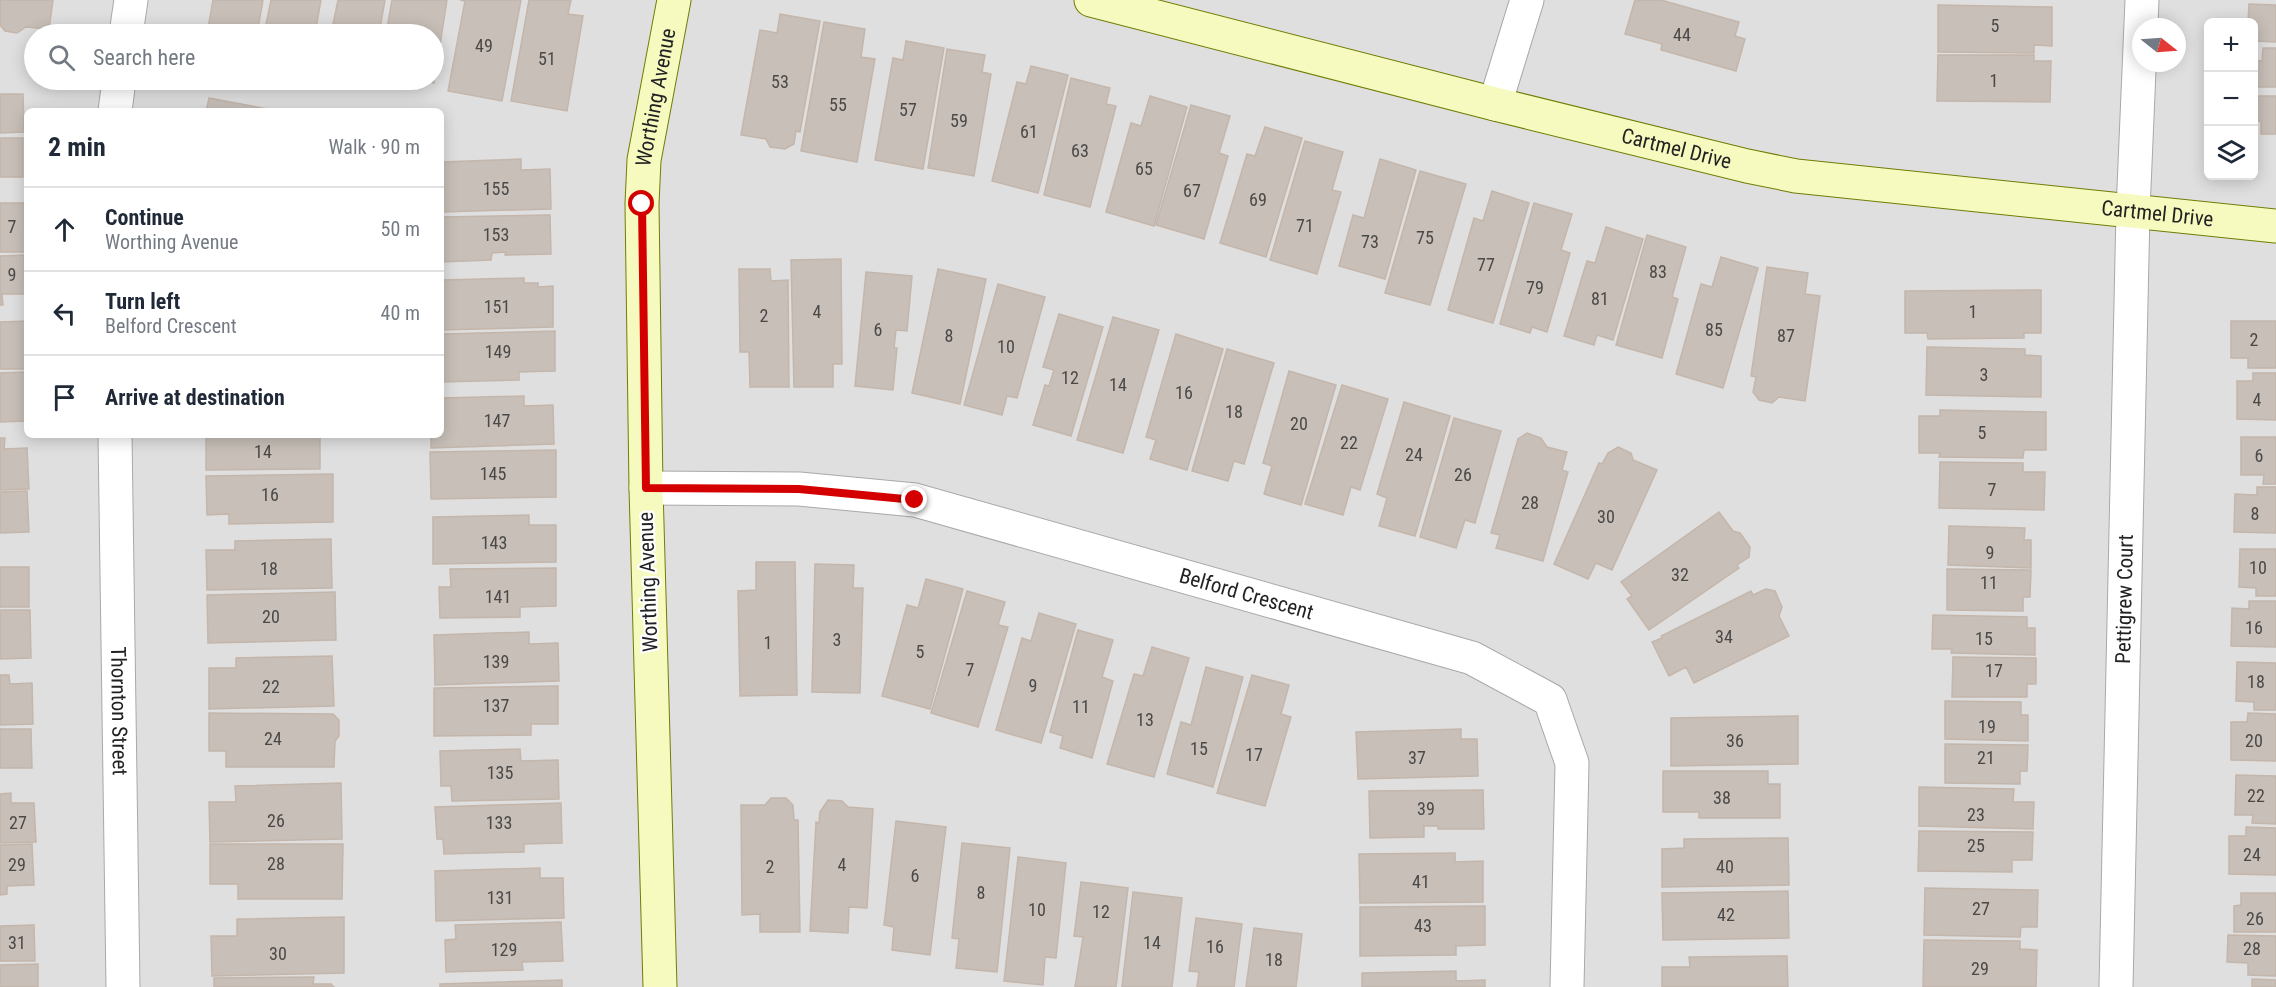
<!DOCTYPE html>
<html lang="en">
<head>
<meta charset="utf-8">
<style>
  :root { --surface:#fff; --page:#f6f6f7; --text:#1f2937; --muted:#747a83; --line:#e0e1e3 }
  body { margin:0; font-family:"Roboto Condensed",sans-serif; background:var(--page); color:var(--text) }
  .controls { position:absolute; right:18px; top:18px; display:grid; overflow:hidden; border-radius:9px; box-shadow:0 3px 15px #0003 }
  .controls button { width:54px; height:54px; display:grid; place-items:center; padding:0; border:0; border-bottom:2px solid var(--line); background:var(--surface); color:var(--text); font:30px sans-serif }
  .compass { position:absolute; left:2132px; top:18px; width:54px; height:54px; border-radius:50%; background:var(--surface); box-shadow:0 3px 15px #0003; rotate:107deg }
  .stop { position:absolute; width:18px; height:18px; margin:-14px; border:4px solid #d40000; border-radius:50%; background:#fff }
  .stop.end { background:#d40000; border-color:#fff; box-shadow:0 2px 6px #0008 }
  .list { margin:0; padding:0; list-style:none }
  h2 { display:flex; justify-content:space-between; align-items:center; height:78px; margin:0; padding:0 24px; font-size:26px }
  h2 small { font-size:20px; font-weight:400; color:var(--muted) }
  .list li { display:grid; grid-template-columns:39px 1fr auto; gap:18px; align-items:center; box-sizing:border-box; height:84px; padding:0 24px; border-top:2px solid var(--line) }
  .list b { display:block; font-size:22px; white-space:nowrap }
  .list p { margin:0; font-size:20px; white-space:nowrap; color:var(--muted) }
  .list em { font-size:20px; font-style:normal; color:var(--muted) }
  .icon { flex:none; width:33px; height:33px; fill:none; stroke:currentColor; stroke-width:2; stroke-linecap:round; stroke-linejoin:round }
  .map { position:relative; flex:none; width:2276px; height:987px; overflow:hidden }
  .search { position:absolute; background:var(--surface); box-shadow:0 3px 15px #0003; left:24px; top:24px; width:420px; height:66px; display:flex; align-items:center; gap:15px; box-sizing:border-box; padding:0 21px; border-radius:33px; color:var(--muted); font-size:22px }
  .panel { position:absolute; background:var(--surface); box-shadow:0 3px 15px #0003; left:24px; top:108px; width:420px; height:330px; border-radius:9px }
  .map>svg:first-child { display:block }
  .residential { fill:#e0dfdf; fill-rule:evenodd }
  .building { fill:#c7bfb8; stroke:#c4b6ab; stroke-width:1.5 }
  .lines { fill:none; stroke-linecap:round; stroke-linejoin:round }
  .street-casing { stroke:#a9a9a9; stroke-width:35 }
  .secondary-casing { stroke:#707d05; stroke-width:35 }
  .street { stroke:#fff; stroke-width:33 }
  .secondary { stroke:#f7fabf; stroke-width:33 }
  .route { stroke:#d40000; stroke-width:8 }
  .labels { text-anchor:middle; stroke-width:4.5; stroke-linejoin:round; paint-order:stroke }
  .number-label { font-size:18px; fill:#4b4948 }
  .street-label { font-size:21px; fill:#222; stroke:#fff }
</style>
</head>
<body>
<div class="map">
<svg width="2276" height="987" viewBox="0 0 2276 987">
  <rect width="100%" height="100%" fill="#f2efe9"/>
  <path class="residential" d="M0,0H2276V987H0ZM2208,22H2254V176H2208ZM2141,27H2177V63H2141ZM34,34H434V80H34ZM27,111H441V435H27Z"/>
  <path class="building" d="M0,0H53L49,29L26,27L17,33L5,31L0,25Z
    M213,0H263L257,34H207Z
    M271,0H321L315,34H264Z
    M338,0H385L379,34H331Z
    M392,0H447L434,83L415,80H434V34H386Z
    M460,0H521L502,101L448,91L465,1Z
    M529,0H571L568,14L583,16L567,111L511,101Z
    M1635,0H1661L1739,22L1735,36L1745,39L1736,71L1661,50L1662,44L1625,34Z
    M2249,4L2276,5V42L2255,41L2254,22H2248Z
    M1938,5L2052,7V46L2034,45V53L1938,52Z
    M780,14L820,21L800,132L796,131L794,144L785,149L770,147L766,139L741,135L760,30L777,33Z
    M824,22L865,29L861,57L875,59L857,162L801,151Z
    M906,41L944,48L923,169L875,160L893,58L903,60Z
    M2263,48H2276V87H2254V60L2262,61Z
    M947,49L985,55L982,72L991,74L974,176L928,168Z
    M1938,55H2034V61H2051L2050,102L1937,101Z
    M1031,66L1068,75L1038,193L992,181L1017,82L1026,84Z
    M1071,78L1110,88L1106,104L1116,106L1090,207L1044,195Z
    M387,80H407L400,83Z
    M0,94H23L24,132L0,133Z
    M1150,96L1187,107L1154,226L1106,212L1131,123L1141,126Z
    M2254,96H2276V134H2261V121H2254Z
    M209,98L278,111H206Z
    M1191,105L1230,116L1219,153L1228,156L1204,239L1156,225Z
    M1265,127L1302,138L1266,257L1220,243L1247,154L1255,156Z
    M0,138H23V177H0Z
    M1305,141L1343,152L1332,190L1341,192L1317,274L1270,260Z
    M521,159V170L550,169L551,209L441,212V162Z
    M1380,159L1416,170L1385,279L1339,266L1353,215L1364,218Z
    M1420,171L1466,184L1430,305L1385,293Z
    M1492,191L1529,203L1493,323L1448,310L1474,218L1483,221Z
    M0,203H24L25,252H0Z
    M1534,203L1572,214L1561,250L1570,253L1547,332L1532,327L1530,333L1500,324Z
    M550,215L551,254L505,255L506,252L492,253L491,260L441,262V217Z
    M1606,227L1643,239L1613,340L1597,335L1594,345L1564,336L1587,261L1595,263Z
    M1647,235L1686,247L1672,297L1678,299L1662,358L1616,345Z
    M24,255L25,294H2L3,305H0V256Z
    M1721,257L1758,268L1723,388L1676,374L1701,284L1712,287Z
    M841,259L842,364H833V387H794L791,260Z
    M1767,267L1808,273L1805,294L1820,296L1805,401L1779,397L1772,403L1759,400L1753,392L1756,377L1751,376Z
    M739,269H770L771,281L788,280L789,387H750L749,352H740Z
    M938,269L986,279L960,404L912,393Z
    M866,272L912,276L907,331L896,330L894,348H897L893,390L855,386Z
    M524,278V283H538V287L553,286V327L441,330V280Z
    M998,284L1045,297L1017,398L1007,396L1002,415L964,405Z
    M2041,290V333H2024V338L1928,339L1927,333H1905V291Z
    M1059,314L1103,327L1071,436L1033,425L1045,385L1049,386L1054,370L1043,367Z
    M1113,317L1159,330L1123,453L1077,440Z
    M27,321V369H0V322Z
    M2231,321H2276V368H2248V358H2231Z
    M555,331V371L519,372V380L441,382V334Z
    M1176,334L1223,349L1187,470L1150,459L1156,440L1146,437Z
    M1927,347L2025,349V355L2041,356V397L1926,395Z
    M1227,349L1274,363L1244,464L1234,461L1228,481L1192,471Z
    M1289,371L1336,385L1301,505L1264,494L1272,466L1263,463Z
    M25,372L27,421L0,422V373Z
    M2253,373H2276V420L2237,419V381H2253Z
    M1342,385L1388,399L1360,490L1351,487L1343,515L1305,504Z
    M524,396V406L553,405L554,444L431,448V435H441V398Z
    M1404,402L1450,416L1415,536L1379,526L1387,498L1377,494Z
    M1940,410L2046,412V450H2024L2023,458L1939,457L1940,453H1919V416H1940Z
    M1454,418L1501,431L1475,523L1465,520L1456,548L1420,537Z
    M1527,433L1541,438L1547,447L1567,452L1562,470L1568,472L1543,561L1496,548L1500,535L1491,533L1518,439Z
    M206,435H320V469L206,470Z
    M2241,437H2276V484H2263L2264,475H2241Z
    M0,438H5L4,449L27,448L29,489L0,490Z
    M1618,447L1631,453L1633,460L1657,470L1612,570L1596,563L1588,579L1554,564L1599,463L1602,464L1608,453Z
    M556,450V497L431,499L430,452Z
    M1940,462L2023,463V472H2045L2044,510L1939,508Z
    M333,474V522L229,524V514L207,515L206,476Z
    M2257,487H2276V533L2234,532L2235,494L2257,495Z
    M27,491L29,532L0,533V492Z
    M1719,512L1733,531L1740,533L1750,547L1749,557L1737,565L1739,568L1649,630L1627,599L1632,596L1621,582Z
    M529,515V525H556V562L433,564V517Z
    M1949,526L2025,528L2024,540H2031V568L1948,565Z
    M331,539L332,588L207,590L206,550H235V541Z
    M2240,549H2276V596H2256V588L2239,587Z
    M756,562H795L797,695L740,696L738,591L756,590Z
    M815,564L854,565L853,588H863L860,693L812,692Z
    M0,567H29V607H0Z
    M556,568V606L520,607V617L440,618L439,587H451L450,569Z
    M1947,569L2031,570L2030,597H2023V611L1947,610Z
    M926,579L963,589L930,709L882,696L907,605L918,608Z
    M1766,589L1775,591L1782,607L1779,616L1789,636L1694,683L1686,667L1669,676L1652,642L1662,638L1661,636L1751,591L1753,595Z
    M967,591L1005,602L998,625L1008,627L978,727L931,713Z
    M335,592L336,640L208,643L207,595Z
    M2249,601H2276V647L2231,646L2232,608L2249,609Z
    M0,610H30L31,658L0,659Z
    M1039,613L1076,624L1041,743L996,730L1022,638L1031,641Z
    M1933,615L2027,617V628H2035V655L1951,653L1952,649H1932Z
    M1078,630L1113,640L1102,677L1113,681L1092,758L1060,748L1063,736L1050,732Z
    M529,632V644L558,643L559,681L435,685L434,635Z
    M1152,647L1189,658L1154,777L1107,764L1134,674L1143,676Z
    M332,656L334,706L209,709V668H236V658Z
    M1953,657L2036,658V684H2027V697H1952Z
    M2237,662L2276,663V710H2254V702L2236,701Z
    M1206,667L1243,677L1213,787L1167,774L1181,722L1191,725Z
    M0,675H9L10,684L32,683L33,724L0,725Z
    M1252,675L1289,685L1281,714L1291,717L1265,806L1217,793Z
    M558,686V724H531V735L434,736V688Z
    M1945,701L2021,702V715H2028V741L1945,739Z
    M209,713L333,714L339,720V736L335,741L334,767H226V751H209Z
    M2248,713L2276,714V761L2231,760V722H2247Z
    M1798,716V764L1671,766V718Z
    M0,729H31L32,768H0Z
    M1461,729V739H1477L1478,776L1358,779L1356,732Z
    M1945,744L2028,745L2027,771H2020V784L1945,783Z
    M520,749L521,761L558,760L559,799L452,801L451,786H441L440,751Z
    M1663,771H1768V784H1780V818H1699V812H1663Z
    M2236,775L2276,776V824L2252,823L2253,815H2235Z
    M341,783L342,839L210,842L209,802H236L235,786Z
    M1919,787L2014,789L2013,802H2034L2033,829L1919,826Z
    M1483,790L1484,829H1438V826H1424V837L1370,838L1369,791Z
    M11,793V803H34L36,842L0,843V794Z
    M771,798H786L793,805L794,820H798L800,932H760V914L742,915L741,805H765Z
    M828,800L842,801L848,807L873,809L867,908L849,907L848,933L810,931L816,822L819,823L820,812Z
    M561,803L562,843L524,844V852L444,854L443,839H437L435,807Z
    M896,821L946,827L930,955L892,950L894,927L884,925Z
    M2246,827L2276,828V875L2229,874V836H2246Z
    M1919,831L2033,832L2032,860H2012V872L1918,871Z
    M1788,838L1789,885L1662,887V849L1684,848V839Z
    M962,843L1010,848L997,972L956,968L959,939L952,938Z
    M32,844L34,885L7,886V894L0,895V845Z
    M210,844H343L342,899H238V884H210Z
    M1455,853V862L1483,861V902L1360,903L1359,854Z
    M1018,857L1066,863L1056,958L1045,957L1043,985L1004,981Z
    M540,868V878H563L564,918L436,921L435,871Z
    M1081,882L1128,888L1116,987H1075L1083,937L1074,936Z
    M1925,888L2038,890L2037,927H2021L2020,937L1924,935Z
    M1788,891L1789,938L1663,940L1662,893Z
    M1133,892L1182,898L1172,987H1122Z
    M2241,893H2276V932H2234V906L2241,905Z
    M1485,906V945L1456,946V955L1360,956V907Z
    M344,917V973L212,976L211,936H237V919Z
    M1196,918L1242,924L1234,987H1197L1199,972L1189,971Z
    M561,922L563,961L522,962L523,970L446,972L445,940L456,939L455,925Z
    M34,925L35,961H0V926Z
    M1254,928L1302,934L1296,987H1246Z
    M2228,935L2276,936V976L2248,975V963L2227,962Z
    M1924,940L2020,941V949L2037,950L2036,987H1923Z
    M1787,956L1788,987H1662V967H1690L1689,957Z
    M38,964V987H0V965Z
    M1456,971V981L1485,980V987H1362V973Z
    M314,977L313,984H331L334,987H214V978Z
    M2252,979L2276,980V987H2252Z
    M562,980V987H440V984Z"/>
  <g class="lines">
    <defs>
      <g id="street">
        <path d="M126,34L131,0"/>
        <path d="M1495,104L1527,0"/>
        <path d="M115,111L119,80"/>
        <path id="s1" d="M115,435L123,987"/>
        <path id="s2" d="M646,488L799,489L915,500L1472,658L1550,700L1572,763L1567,987"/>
        <path id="s3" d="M2116,987L2133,211L2142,0"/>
      </g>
      <g id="secondary">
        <path id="s4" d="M1091,0L1495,104L1747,166L1796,176L2276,226"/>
        <path id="s5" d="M660,987L646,488L642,204L644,160L674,0"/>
      </g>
    </defs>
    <use href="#street" class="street-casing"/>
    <use href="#secondary" class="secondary-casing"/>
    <use href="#street" class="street"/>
    <use href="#secondary" class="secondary"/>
  </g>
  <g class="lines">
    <path class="route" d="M642,204L646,488L799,489L915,500"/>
  </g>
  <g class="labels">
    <g class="number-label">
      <text x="1995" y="32">5</text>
      <text x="1682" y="41">44</text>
      <text x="484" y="52">49</text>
      <text x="547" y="65">51</text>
      <text x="1994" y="87">1</text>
      <text x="780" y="88">53</text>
      <text x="838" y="111">55</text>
      <text x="908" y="116">57</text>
      <text x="959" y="127">59</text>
      <text x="1029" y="138">61</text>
      <text x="1080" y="157">63</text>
      <text x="1144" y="175">65</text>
      <text x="496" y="195">155</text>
      <text x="1192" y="197">67</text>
      <text x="1258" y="206">69</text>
      <text x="1305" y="232">71</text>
      <text x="12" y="233">7</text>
      <text x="496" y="241">153</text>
      <text x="1425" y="244">75</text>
      <text x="1370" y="248">73</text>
      <text x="1486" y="271">77</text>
      <text x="1658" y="278">83</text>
      <text x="12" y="281">9</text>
      <text x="1535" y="294">79</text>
      <text x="1600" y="305">81</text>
      <text x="497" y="313">151</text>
      <text x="817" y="318">4</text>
      <text x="1973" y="318">1</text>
      <text x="764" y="322">2</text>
      <text x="878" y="336">6</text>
      <text x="1714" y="336">85</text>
      <text x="949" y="342">8</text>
      <text x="1786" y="342">87</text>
      <text x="2254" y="346">2</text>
      <text x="1006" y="353">10</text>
      <text x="498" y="358">149</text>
      <text x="1984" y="381">3</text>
      <text x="1070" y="384">12</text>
      <text x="1118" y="391">14</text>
      <text x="1184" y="399">16</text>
      <text x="2257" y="406">4</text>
      <text x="1234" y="418">18</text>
      <text x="497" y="427">147</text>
      <text x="1299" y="430">20</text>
      <text x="1982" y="439">5</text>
      <text x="1349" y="449">22</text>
      <text x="263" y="458">14</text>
      <text x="1414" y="461">24</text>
      <text x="2259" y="462">6</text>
      <text x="493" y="480">145</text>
      <text x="1463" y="481">26</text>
      <text x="1992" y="496">7</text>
      <text x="270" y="501">16</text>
      <text x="1530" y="509">28</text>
      <text x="2255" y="520">8</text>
      <text x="1606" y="523">30</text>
      <text x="494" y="549">143</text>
      <text x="1990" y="559">9</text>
      <text x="2258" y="574">10</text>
      <text x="269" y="575">18</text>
      <text x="1680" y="581">32</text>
      <text x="1989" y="589">11</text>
      <text x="498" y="603">141</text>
      <text x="271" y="623">20</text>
      <text x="2254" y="634">16</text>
      <text x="1724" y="643">34</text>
      <text x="1984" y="645">15</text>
      <text x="837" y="646">3</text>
      <text x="768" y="649">1</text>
      <text x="920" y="658">5</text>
      <text x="496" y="668">139</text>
      <text x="970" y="676">7</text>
      <text x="1994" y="677">17</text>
      <text x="2256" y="688">18</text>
      <text x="1033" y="692">9</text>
      <text x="271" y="693">22</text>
      <text x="496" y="712">137</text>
      <text x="1081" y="713">11</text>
      <text x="1145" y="726">13</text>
      <text x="1987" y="733">19</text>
      <text x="273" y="745">24</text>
      <text x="1735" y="747">36</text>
      <text x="2254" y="747">20</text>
      <text x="1199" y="755">15</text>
      <text x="1254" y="761">17</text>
      <text x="1417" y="764">37</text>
      <text x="1986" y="764">21</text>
      <text x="500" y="779">135</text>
      <text x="2256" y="802">22</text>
      <text x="1722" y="804">38</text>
      <text x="1426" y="815">39</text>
      <text x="1976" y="821">23</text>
      <text x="276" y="827">26</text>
      <text x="18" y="829">27</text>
      <text x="499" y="829">133</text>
      <text x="1976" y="852">25</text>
      <text x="2252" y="861">24</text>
      <text x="276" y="870">28</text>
      <text x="17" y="871">29</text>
      <text x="842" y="871">4</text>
      <text x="770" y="873">2</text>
      <text x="1725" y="873">40</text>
      <text x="915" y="882">6</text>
      <text x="1421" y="888">41</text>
      <text x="981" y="899">8</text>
      <text x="500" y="904">131</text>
      <text x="1981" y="915">27</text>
      <text x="1037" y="916">10</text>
      <text x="1101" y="918">12</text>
      <text x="1726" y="921">42</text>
      <text x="2255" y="925">26</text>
      <text x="1423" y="932">43</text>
      <text x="17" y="949">31</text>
      <text x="1152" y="949">14</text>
      <text x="1215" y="953">16</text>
      <text x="2252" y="955">28</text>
      <text x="504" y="956">129</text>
      <text x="278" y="960">30</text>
      <text x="1274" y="966">18</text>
      <text x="1980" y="975">29</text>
    </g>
    <g class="street-label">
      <text dy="7" stroke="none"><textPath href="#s5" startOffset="891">Worthing Avenue</textPath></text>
      <text dy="7" stroke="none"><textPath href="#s4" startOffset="604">Cartmel Drive</textPath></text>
      <text dy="7" stroke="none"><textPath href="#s4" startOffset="1090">Cartmel Drive</textPath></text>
      <text transform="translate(648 582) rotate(-92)" y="7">Worthing Avenue</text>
      <text dy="7" stroke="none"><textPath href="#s2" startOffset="614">Belford Crescent</textPath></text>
      <text dy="7" stroke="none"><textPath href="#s3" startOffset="388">Pettigrew Court</textPath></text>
      <text dy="7" stroke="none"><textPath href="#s1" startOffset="276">Thornton Street</textPath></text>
    </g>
  </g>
</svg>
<div class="controls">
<button>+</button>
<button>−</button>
<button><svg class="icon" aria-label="layers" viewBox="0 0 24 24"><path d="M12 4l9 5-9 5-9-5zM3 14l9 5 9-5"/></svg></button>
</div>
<svg class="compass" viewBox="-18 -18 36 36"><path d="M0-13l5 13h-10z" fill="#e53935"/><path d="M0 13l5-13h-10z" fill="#747a83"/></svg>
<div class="stop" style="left:642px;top:204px"></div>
<div class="stop end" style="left:915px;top:500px"></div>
<div class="search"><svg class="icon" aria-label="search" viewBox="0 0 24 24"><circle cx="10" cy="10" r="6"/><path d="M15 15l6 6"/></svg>Search here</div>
<section class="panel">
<h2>2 min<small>Walk · 90 m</small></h2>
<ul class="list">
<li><svg class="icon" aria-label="ahead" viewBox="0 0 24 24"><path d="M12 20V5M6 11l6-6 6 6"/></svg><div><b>Continue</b><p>Worthing Avenue</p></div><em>50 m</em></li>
<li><svg class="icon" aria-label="left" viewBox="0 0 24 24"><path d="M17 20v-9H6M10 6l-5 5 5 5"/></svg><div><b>Turn left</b><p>Belford Crescent</p></div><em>40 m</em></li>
<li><svg class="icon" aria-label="arrive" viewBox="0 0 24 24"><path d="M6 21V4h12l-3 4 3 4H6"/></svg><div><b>Arrive at destination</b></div></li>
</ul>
</section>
</div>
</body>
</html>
